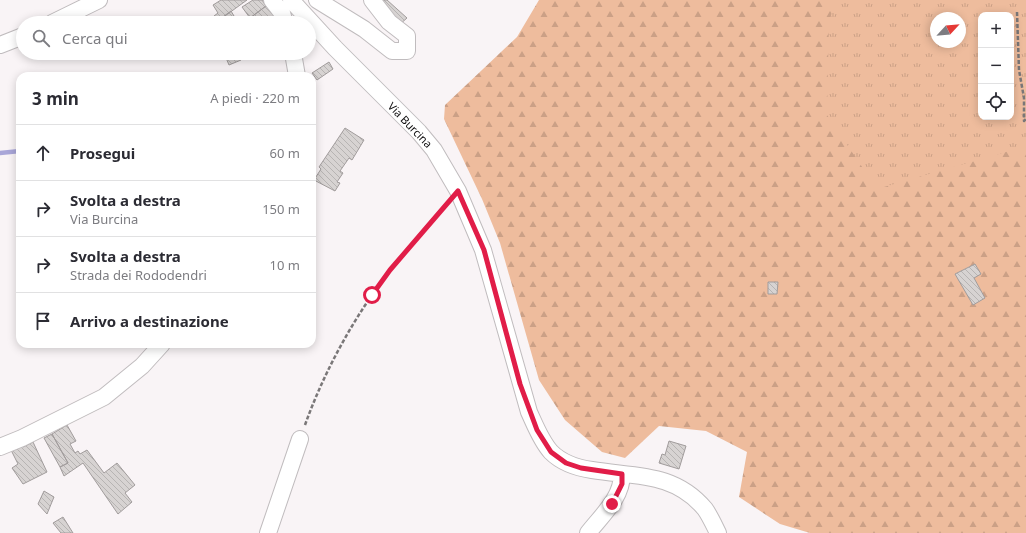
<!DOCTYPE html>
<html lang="it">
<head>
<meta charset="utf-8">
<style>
  :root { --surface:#fff; --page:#f2f2f3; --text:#2b2b33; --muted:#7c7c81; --line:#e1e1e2 }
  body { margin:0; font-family:"Noto Sans",sans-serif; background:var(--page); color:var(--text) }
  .controls { position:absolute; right:12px; top:12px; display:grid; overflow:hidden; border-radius:8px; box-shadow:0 2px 10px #0003 }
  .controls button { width:36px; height:36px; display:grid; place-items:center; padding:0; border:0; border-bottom:1px solid var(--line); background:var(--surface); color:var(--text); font:20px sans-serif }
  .compass { position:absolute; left:930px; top:12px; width:36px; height:36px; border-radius:50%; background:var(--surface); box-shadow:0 2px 10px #0003; rotate:64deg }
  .stop { position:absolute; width:12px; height:12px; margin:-9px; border:3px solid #e11d48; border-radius:50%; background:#fff }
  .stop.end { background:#e11d48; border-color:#fff; box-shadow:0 1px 4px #0008 }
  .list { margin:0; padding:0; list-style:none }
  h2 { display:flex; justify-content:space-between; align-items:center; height:52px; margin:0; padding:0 16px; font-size:17px }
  h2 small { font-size:13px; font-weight:400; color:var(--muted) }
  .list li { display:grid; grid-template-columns:26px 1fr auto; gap:12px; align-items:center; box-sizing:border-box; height:56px; padding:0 16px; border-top:1px solid var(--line) }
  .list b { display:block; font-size:15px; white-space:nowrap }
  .list p { margin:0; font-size:13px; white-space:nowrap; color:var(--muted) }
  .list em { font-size:13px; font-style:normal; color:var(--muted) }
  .icon { flex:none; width:22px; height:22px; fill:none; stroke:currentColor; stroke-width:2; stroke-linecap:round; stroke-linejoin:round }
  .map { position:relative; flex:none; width:1026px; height:533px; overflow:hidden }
  .search { position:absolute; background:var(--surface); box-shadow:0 2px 10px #0003; left:16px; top:16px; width:300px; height:44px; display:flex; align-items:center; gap:10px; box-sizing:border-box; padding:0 14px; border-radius:22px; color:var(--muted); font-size:15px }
  .panel { position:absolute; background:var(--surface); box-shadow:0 2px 10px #0003; left:16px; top:72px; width:300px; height:276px; border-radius:12px }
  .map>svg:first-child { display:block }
  .forest { fill:url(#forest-firs) }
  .park { fill:url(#park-tufts); fill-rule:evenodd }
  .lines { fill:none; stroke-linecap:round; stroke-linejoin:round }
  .stream { stroke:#a9a6d8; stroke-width:4.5 }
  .building { fill:url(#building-back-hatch); stroke:#a19c9c }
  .minor-casing { stroke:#c0bcbe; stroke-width:18 }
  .path { stroke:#7a7778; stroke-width:2.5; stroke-dasharray:4 2; stroke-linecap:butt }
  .minor { stroke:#fff; stroke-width:16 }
  .route { stroke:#e11d48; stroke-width:5 }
  .labels { text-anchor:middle; stroke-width:3; stroke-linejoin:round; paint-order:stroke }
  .street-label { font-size:11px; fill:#0d0c0d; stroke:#fff }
</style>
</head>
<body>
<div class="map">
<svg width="1026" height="533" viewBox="0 0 1026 533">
  <defs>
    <pattern id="forest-firs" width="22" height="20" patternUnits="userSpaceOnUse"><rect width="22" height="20" fill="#eebc9d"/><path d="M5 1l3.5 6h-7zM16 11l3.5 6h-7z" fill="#cba086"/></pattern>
    <pattern id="park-tufts" width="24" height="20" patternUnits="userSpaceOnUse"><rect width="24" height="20" fill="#eebc9d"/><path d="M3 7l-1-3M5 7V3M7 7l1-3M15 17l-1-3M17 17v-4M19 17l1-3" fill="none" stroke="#cba086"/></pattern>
    <pattern id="building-back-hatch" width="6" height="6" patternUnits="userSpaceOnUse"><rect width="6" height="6" fill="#d7d3d2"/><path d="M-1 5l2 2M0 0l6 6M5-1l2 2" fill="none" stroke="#b7b4b3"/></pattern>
  </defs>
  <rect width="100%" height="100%" fill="#f9f4f6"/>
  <path class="forest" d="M539,0H864L981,117H1011L1026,20V533H810L780,524L739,497L747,452L706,431L659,426L625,458L602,452L565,420L539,380L500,243L482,199L444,119L445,105L517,37Z"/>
  <path class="park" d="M837,0H1026V150L1020,148L877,189L827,115L829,20ZM981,15H1011V117H981ZM936,18H960V42H936Z"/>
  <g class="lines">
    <path class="stream" d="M0,153L20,151"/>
  </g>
  <path class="building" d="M221,0H247L218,21L214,16L218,13L213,5Z
    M253,0H262L266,6L250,18L242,7Z
    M383,0H387L407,18L399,25L378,5Z
    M266,6L280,18L275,23L268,18L259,23H254L250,18Z
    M231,11L234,16L225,23L216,22Z
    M224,53H238L241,60L229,65Z
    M329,62L333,69L317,80L312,73Z
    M345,128L364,140L352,160L349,158L340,171L343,173L337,182L340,183L335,191L314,180L321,169L319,167Z
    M975,264L981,274L974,278L985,298L973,305L955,274Z
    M768,282H778L777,294H768Z
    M67,425L76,441L70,444L75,453L78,451L80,454L87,450L104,473L117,463L135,485L125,493L132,502L118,514L83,463L64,476L60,467L68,463L52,434Z
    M52,434L68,463L60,467L44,438Z
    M669,441L686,446L679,469L659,463L662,454L665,455Z
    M33,442L47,472L23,484L12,468L18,464L10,448L21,443L23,447Z
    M44,491L54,497L47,514L38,504Z
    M63,517L73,533H61L53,523Z"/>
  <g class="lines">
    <defs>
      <path id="minor" d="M272,0L282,13L285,23
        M291,0L335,48L419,132L434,150L458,191L483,250L529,412C535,425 541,441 551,452C562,463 578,468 592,470C635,477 674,472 705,509C710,516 714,525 718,533
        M317,0L364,29L392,51H407V36L389,22L372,0
        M52,23L99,0
        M0,45L23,36
        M293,53L297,76
        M0,447L22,438L104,397L142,366L162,344
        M268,533L300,439
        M588,533C602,515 622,498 622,474"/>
    </defs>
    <use href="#minor" class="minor-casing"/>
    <path class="path" d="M1017,12L1019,70L1024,98V121L1026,119
      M305,425C321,380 345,334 372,295C394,263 421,233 447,203"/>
    <use href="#minor" class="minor"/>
  </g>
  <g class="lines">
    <path class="route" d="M372,295L390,270L458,191L484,250L520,384L537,430L551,452L566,463L581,468L622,474V484L612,504"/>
  </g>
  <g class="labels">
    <g class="street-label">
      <text transform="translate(410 125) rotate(46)" y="4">Via Burcina</text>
    </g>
  </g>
</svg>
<div class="controls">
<button>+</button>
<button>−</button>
<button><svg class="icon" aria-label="locate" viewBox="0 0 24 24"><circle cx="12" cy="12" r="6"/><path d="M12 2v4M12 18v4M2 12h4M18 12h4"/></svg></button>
</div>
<svg class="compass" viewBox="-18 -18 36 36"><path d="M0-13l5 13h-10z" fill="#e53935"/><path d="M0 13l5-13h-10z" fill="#7c7c81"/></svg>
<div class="stop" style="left:372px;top:295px"></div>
<div class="stop end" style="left:612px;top:504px"></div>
<div class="search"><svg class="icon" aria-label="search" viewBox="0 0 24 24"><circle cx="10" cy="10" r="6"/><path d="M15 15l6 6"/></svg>Cerca qui</div>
<section class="panel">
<h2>3 min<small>A piedi · 220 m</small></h2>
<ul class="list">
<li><svg class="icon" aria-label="ahead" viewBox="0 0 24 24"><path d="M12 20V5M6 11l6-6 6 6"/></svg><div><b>Prosegui</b></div><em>60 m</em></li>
<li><svg class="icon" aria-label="right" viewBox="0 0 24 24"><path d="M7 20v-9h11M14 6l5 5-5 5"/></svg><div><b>Svolta a destra</b><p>Via Burcina</p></div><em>150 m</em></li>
<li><svg class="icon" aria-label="right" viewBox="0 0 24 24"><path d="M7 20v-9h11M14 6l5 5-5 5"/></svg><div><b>Svolta a destra</b><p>Strada dei Rododendri</p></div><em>10 m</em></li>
<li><svg class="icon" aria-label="arrive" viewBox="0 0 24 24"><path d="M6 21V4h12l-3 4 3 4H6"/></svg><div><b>Arrivo a destinazione</b></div></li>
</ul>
</section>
</div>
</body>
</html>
